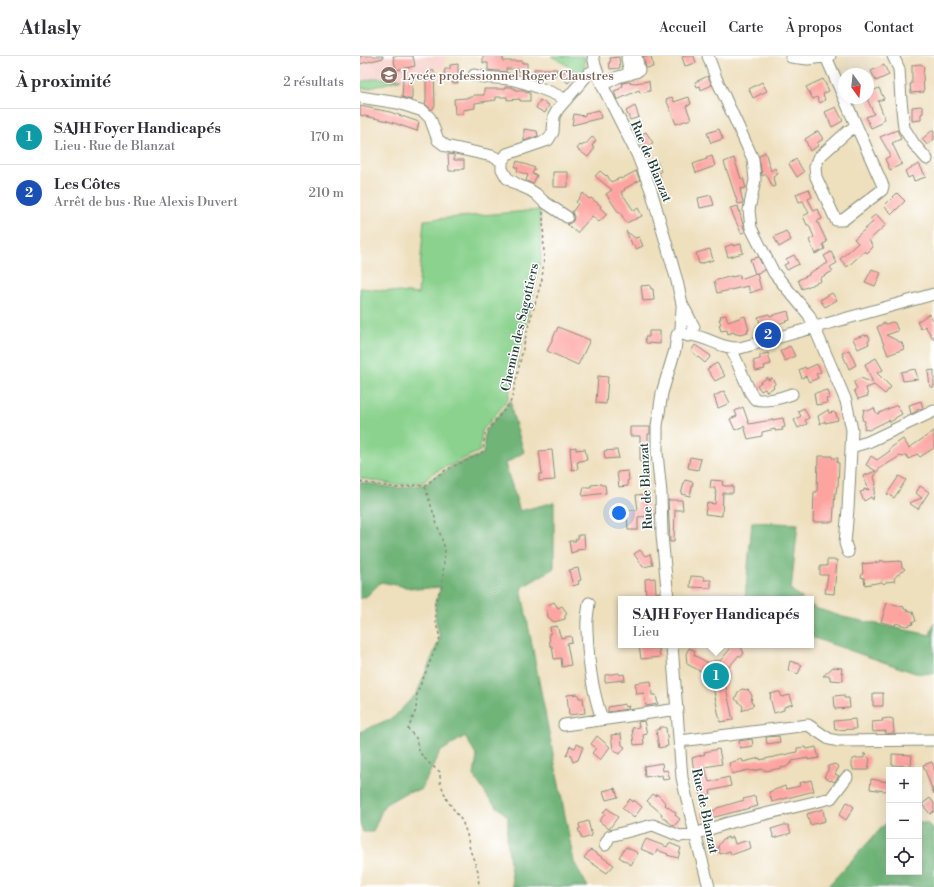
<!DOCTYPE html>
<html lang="fr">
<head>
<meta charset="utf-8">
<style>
  :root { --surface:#fff; --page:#f7f7f7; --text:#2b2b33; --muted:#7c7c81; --line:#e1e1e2; --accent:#c8321e }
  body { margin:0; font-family:"Libre Bodoni",serif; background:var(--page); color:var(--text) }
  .controls { position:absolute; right:12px; bottom:12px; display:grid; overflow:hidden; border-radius:0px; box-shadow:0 4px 16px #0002 }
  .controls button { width:36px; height:36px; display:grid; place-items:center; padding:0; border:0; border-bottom:1px solid var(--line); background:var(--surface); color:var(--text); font:20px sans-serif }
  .compass { position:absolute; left:478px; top:12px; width:36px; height:36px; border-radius:50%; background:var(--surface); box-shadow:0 4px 16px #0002; rotate:165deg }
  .you { position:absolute; left:259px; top:457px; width:14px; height:14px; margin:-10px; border:3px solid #fff; border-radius:50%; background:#1a73e8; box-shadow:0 0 0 6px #1a73e833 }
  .badge { display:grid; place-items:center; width:26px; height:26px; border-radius:50%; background:var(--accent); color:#fff; font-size:13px; font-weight:700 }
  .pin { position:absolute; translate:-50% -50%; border:2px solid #fff; box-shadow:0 1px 4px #0006 }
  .popup { position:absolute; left:258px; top:540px; width:196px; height:52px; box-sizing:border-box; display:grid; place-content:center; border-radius:0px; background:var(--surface); filter:drop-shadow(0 1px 3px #0005); font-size:13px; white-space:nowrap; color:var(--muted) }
  .popup b { font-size:15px; color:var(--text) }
  .popup::after { content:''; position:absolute; left:50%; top:100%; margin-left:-8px; border:8px solid transparent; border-top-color:var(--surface) }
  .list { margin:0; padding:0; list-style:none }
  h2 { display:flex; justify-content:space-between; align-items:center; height:52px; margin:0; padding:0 16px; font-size:17px }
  h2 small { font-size:13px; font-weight:400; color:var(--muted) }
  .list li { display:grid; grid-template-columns:26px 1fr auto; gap:12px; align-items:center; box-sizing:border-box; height:56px; padding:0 16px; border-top:1px solid var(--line) }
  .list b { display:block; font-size:15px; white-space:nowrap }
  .list p { margin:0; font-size:13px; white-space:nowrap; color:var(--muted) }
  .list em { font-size:13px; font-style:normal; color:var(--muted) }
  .icon { flex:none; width:22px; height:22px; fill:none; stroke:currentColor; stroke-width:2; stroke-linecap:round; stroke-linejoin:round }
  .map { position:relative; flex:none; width:574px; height:831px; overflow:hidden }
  header { display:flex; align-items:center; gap:24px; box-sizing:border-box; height:56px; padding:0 20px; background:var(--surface); border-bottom:1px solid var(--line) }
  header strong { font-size:19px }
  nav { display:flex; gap:22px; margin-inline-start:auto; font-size:14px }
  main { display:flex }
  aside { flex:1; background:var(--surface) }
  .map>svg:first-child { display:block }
  .built { fill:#f7d0ca }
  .green { fill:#8ad28d; stroke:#548860 }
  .forest { fill:#6fb478; stroke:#477856 }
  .building { fill:#fda4a1 }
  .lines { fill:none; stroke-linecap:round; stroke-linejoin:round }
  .minor-casing { stroke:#868e78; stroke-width:13 }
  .path { stroke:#868e78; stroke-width:1.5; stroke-dasharray:3 3; stroke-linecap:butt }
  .minor { stroke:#fff; stroke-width:11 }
  .labels { text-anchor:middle; stroke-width:3; stroke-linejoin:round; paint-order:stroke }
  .education-label { font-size:13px; fill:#785e54; stroke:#fff; text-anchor:start }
  .street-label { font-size:13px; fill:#1f3d34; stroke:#fff }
</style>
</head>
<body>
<header>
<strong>Atlasly</strong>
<nav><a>Accueil</a><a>Carte</a><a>À propos</a><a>Contact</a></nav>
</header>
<main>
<aside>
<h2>À proximité<small>2 résultats</small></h2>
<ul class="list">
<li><span class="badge" style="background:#0f9aa8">1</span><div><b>SAJH Foyer Handicapés</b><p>Lieu · Rue de Blanzat</p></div><em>170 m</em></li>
<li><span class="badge" style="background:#1a4fb4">2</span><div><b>Les Côtes</b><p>Arrêt de bus · Rue Alexis Duvert</p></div><em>210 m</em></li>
</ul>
</aside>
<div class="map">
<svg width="574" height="831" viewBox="0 0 574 831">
  <rect width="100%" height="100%" fill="#fff"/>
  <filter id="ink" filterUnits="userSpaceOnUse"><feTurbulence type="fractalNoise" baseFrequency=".025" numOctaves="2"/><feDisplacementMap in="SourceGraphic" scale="8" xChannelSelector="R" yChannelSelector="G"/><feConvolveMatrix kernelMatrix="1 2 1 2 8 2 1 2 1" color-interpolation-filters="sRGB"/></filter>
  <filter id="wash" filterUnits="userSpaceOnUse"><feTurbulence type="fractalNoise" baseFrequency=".012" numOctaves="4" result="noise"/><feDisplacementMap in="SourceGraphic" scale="16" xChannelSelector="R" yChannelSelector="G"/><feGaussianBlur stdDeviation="0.9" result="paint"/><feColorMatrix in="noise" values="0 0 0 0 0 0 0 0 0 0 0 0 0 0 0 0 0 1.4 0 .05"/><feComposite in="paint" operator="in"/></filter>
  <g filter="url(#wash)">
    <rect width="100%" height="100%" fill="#eedfbd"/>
    <path class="built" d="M0,0H85V11L10,33L0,34Z"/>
    <path class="green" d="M191,0H224L225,9L220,20L205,8Z
      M16,22L41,23L10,32L0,33V26Z
      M180,154L181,204L148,343L122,375L120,395L73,417L64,426L36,429L0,422V232L58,238L64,164Z"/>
    <path class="forest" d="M151,344L152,356L164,396L145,408L160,455L194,446V512L161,532L214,806L228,831H153L147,784L148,761L129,743L114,720L117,700L105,680L80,696L61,734L47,736L24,749L13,776H3L0,767V676L34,661L57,637L80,582L76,566L75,547L81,531L56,533L21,526L7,540L0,543V426L37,432L67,428L71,423L86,415L92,410L123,398L125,375Z
      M392,466L438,468L431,534L443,543H385Z
      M451,549L455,552L483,561L570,579L574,567V618L555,617L451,581Z
      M527,766H529V816H559V767H567L574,774V831H467Z"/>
    <g id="blocks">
      <path class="building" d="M0,0H23V2L0,8Z
        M33,0H53L55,10L36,14Z
        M123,0H143V5H162V7H167V15H158V13H146V16L128,14V7H123Z
        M283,0H291L293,11L286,12Z
        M325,0H334L336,7L325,10L322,1Z
        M259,1L260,12L250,13L249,6L251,5L250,2Z
        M98,8V27H92V22H86V19H84L85,13H90V9Z
        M561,8L564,11L563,19L564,36L551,37L550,28H552V9Z
        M524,9L529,19L516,25L511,15Z
        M174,13H197L194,22L174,21Z
        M207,13L215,19L208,27L200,20Z
        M74,14L75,49L72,54L65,48L66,45V17Z
        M348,20L352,29L341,34L340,30L337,31L335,26Z
        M52,21V41L51,44L42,41L43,24Z
        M463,23L469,35L463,38L465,44L460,47L457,41L453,43L446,31Z
        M289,25L290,35L280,37L279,34L257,44L254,35L260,33L259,32L263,30L262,27L268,26L275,27Z
        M402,26L407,35L393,42L389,33Z
        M145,31H152V32H155V34H165V36L170,37V45H160V43L147,44V41H136V44L115,47V52L103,54V58H95L94,43L107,42V41H113V39H124V33H145Z
        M519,32L524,43L518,45L525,63L521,65L522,67L511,72L506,61L514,58L508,45V37Z
        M312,41L314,46L329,41L331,48L326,50L331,63L316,68L306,43Z
        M180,44L189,49L185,57L176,52Z
        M0,50L30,56L59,66L57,75L28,65L0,59Z
        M275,50L279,61L270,64L266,55Z
        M561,50L563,52V57L561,58V64L552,65V51Z
        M476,51L483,65L472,71L465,56Z
        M239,54L241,62L212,69L214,58L224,60L226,57Z
        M164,73L177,75L178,80L164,85Z
        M359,73L363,83L351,87L347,77Z
        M574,73V83L567,89L562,83Z
        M537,74L541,83L532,87L542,108L530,114L525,103L530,100V98L520,81Z
        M458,75L463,83L457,87L458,90L450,95L445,83Z
        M286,76L293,87L284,92L277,81Z
        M232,81L236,84L232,90L235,92L228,101L217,93L220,89L222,90L224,88L225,89Z
        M405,96L411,115L415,112L418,118L413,121L415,130L413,131L406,118L402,120L399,100Z
        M88,98L94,99V104H104V113H95V115H89Z
        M352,100L355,110L336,117L333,108L347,103L346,102Z
        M374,102L381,123L383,122L386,132L380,133L383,147L378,148L364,106Z
        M436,103L444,116L437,121L429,108Z
        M157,105L175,112L172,118L177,119L173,128L166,125L168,119L157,115L158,112L155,111Z
        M297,105L301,116L299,117L301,122L296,124L290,108Z
        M559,108L566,121L554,125L552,120L548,122L545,115Z
        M240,115L246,120L247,119L251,126L260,122L261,123L276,115L280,124L264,133L265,134L261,136L274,155L278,152L282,160L266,167L260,156L259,157L246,138L252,134L235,120Z
        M193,116H208V131H193Z
        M449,133L452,141L448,143L454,155L458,153L462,163L457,165L467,186L463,188L465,193L455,198L449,184L454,181L449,169H447L443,160L449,157L443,145L439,146L436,138Z
        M223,137L229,143L231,142L241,150L240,152L247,158L239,166L232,160L217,177L207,168L210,167L213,165L214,161L212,156L218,148L216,146Z
        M537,137L545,145L532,158L524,150Z
        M351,139L354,149L340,152L338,142Z
        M378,150L385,176L381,177L370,152Z
        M515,159H517L526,169L509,184L513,191L507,197L505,195L487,211L480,203L498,187L494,183L513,166L510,163Z
        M266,175L275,182L279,181L283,190L276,193L274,189L273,190Z
        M426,175L431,184L419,191L414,181Z
        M373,188V190L381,188L383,197L368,201L365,191Z
        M350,193L353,204L339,208L336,197Z
        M471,196L477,207L470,211L473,215L460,222L461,225L442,233L438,224L449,219V217L468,207L464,200Z
        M434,199L439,208L427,214L424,209L428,207L426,203Z
        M398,201L405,214L395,218L390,203Z
        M512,213L521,217L515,230L505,226Z
        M397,217L401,233L390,237L388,230L357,237L354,225L372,220V221L380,219V223Z
        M290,229L291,233H293L294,244L283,245L281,230Z
        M472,237L477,244L465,251L460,244Z
        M428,255L430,264L402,273L398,261L409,258L410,260Z
        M569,258L574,265V284L565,270L561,273L557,266Z
        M366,259L368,266L385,260L389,274H387L388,277L379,279L378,278H375L374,276L368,278L367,274L361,275L359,269L361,268L359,263H361L360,260Z
        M532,266L535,267L538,275L526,279L542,287L544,293L528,299L517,271L524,267L526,268Z
        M198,271L230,284L218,309L187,295Z
        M289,275H300V288L286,287L285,281H289Z
        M504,279L509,280L510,284L508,285L509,288L498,293L493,283Z
        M335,289L351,300L345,307L331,295Z
        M430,290L435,300L425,305L420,295Z
        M489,294L496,309L489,313L482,297Z
        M408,297L411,308L404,310L405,313L396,315L393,305L400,303V299Z
        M516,302L523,314L517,317L531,331L525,338L514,329L506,332L508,340L498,343L494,334L497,333L494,327L496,324L501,322L513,327L505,308Z
        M357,307L365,320L355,325L347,313Z
        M457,308L461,316L456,318L458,322L449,326L446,320L442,322L439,314L445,311L446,313Z
        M555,313L558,323L543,325L541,316Z
        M574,314V331H570L568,315Z
        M238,320L248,321L246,348L236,347Z
        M408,321V324L412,322L415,327V328L413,330L414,331L407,336L405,333L401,335L397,329Z
        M468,334L470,342L466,343L467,347L456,349L454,337Z
        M364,335L370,347L358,352L354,340Z
        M561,345L563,352L557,354V355L551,358L549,349Z
        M537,349L542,358L535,362V363L530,366L529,364L509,374L504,373L505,365L502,364L504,353L508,355L514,352L517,358Z
        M383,351L389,368L423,362L425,371L422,372L423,374L415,375V373L402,376V380L388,383L384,370L375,374L370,363L377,360L375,355Z
        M444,352L449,362L445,364L447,368L438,372L434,364L441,360L438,355Z
        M468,354L469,357L474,356L476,358L478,364L465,367V365L460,368L458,360Z
        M270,371H290V378H288V411H282V406H280V380H270Z
        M574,375V392L560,401L557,398L549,403L546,399L543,401L540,400L519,413L514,421L516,427L513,444L511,441L504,445L500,436L504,435V433L509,434L503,420L516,415L506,409L511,400L517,404L530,395L529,393L543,383L549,392Z
        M216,391V394L225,393L227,404L219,405V406H217L218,413L212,414L210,392Z
        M192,394L195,424L179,425V418H182L179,395Z
        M257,394L259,402L245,403L244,395Z
        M458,400H472V402H478L477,407H479L478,430H477L476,437H475L473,466H453L454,436H457Z
        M330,401L341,403L338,414L328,412Z
        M268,415L269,424L267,425L268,430L259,431L257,416Z
        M539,420L546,424L534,442L527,438Z
        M325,424L333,426L330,440L321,438Z
        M351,424L363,425L362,429L365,430H373V437H363L362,460L345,458L347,447L355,448L356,435H355V432H350Z
        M241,428V429H245L246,437L222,440L224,431H231V429Z
        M560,430L569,436L558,453L549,447L562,442L556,437Z
        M286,438L288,453L290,452L291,460L278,461V474H268L267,454H278L276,439Z
        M308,444H322L323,454H315L314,486H310Z
        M218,479H224L225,493L217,494V495L211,497L209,485H216L215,483H218Z
        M280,494L285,500L290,498L293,509L283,511L274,498Z
        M467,504H477L474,538L465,537L468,519H460V510H467Z
        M520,504L525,506L541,505L542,511L545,513L540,518H538L534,523L535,525L526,526L524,528L522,526L505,529L504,522L501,521L503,516L502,508L520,506Z
        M218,512L221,524L218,525L219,528L213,530L209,514Z
        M331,520L344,521V524H351V532L330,531Z
        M295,522L296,537L300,536L301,543H286L285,523Z
        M194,546L198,552L202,550L207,557L205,560V563L194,566L188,561L187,555L188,549Z
        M527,547L537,549L544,551V553L553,556L556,565L552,566L553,568L546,570L536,567L535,570L521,566Z
        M197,570L201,582L211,580L212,586L207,587L211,609L202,611L201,602L194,603L192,590H190L189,577H191L190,571Z
        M279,589H290V593L299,592L300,601L281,603Z
        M366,589H380L384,597L381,601L379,599L368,612L369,619L365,627L373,664L360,666L353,630L347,625L344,617L327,608L326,598L329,592L335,595L334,599L348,607L354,605H360L370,593Z
        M430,605L442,609L438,618L428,614Z
        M473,611L482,612L481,617H483V625L470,624V620H463Z
        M259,617L260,619L264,618L265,624L245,626V619Z
        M291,625L292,639H296L298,648L286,650L284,637L277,638L275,627Z
        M382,633L388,634L390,636L392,640L391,646L394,649L382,655L383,650L375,643L378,636Z
        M418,636H420L422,641L430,639L433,648L424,651V654L414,657L410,641H411L410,638Z
        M513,637H523V650H513Z
        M218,638L219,642H223L225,657L209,659L207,639Z
        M484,639V642H489L490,652L475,653L474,640Z
        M265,648V651L269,650L268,653L248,656V651Z
        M529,662L533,663L534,677L526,678V675L513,676L512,666L523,665L522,663Z
        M495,663L496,673L475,674L474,665Z
        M284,665L287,678L283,679L284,688L274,689L272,672L279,671L278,666Z
        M300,671H304L306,672L308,690L299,692L296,674L300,673Z
        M261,678L262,689L265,691L260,698L253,693L251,679Z
        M237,680L250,691L240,704L232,697L236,692L231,688Z
        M419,680L420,686L407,688L406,681Z
        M392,683L393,690L380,692L379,685Z
        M217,688L223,691L218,704L213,706L210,698L206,700L210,690L215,692Z
        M446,691L447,693L456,691L459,702L448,704V702L432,705V707L429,708V709L426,711L406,715V714H403L402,713L392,715L388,714L372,718L369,707L382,703L383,706L400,702V704L437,696V692Z
        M359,693L362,708L345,711L349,726L369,721L371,730L350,735L351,739L341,741L337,715L334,716L332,702L345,698L344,696Z
        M504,697L510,703L508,714H493V711H492V704L496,702H504Z
        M532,698L552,699L551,710L532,709Z
        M572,706L574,712V738L563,709Z
        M302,707L303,715L307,714L310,723L303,724L302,719L297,720V719L285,721L284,710Z
        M475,708L479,711L475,718L479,720L474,726L471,724L470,725L464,721L468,714V710Z
        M511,723L528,726L527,734L525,735L510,733Z
        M451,724L454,735L412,746L409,736L425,730L426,733L440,730L439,727Z
        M255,732L258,741L246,744L243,735Z
        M293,738L296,740L297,738L302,743L306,748L305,749L316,757L315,759L320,763L314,770L301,760L302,758L287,745Z
        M395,740L398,750L343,764L341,757L352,754L354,755L357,752L384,744L383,743Z
        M570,742L574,747V755L570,758L562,748Z
        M270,743L273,746L274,744L282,751L274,762L262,752Z
        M487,746L494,751L486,764L479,759Z
        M247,752L258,761L249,773L239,765L245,758L243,757Z
        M463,753L465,765L450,769L447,758Z
        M228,765L232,780L222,783L218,773H220L219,768Z
        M424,769H428L431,777L414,782L411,773Z
        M368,781V783L373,781L375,788L389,784L391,792L371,799L370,795L360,798L358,790L363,783Z
        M286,783L307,791L309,787L319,791L321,792L318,802L307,799L308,798L297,794L295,799L281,793Z
        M266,791L278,797L271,809L259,801Z
        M231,794L254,809L247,817L224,802L229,795Z"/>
    </g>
  </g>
  <g filter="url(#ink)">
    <use href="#blocks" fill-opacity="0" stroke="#868e78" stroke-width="1"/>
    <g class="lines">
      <defs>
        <path id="minor" d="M233,0L235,9L242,29L277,98L291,134L317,225L322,248L334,271L332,277L328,280L323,278L321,274
          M268,0L267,2L270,18
          M348,0L356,22L393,103L395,124L389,154L391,172L414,217L449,259L486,345L492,374L488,453L485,487L488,496
          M533,0L539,13L541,44L544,72L554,88L567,103
          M431,1L448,3L470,0
          M466,1L523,130L522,134L483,164H476L456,121L455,111L458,102L487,76L496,70
          M114,19C128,23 141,21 154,24C167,27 195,37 206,44
          M242,29L258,21L276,16L279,14L276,0
          M0,41L38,47L63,55L70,62L78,84L86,90L132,100L142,105
          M207,161L183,145L176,138L170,134L158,129L147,122L142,113V105L147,98L188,84L193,76L194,60L198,53L229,17L236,14
          M331,279C350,282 359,292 380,292L574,238
          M371,292L390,336L395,343C408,346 420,342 432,338
          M491,391L508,386L574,355
          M308,543L302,479L301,437L297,397V370L302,337L315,294L317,279L321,274L322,251
          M229,547C228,556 226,565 227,574C228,603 232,633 241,660L247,663L318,653
          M312,589L322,722L335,778L349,831
          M204,669L247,663
          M320,685L448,669L469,683L478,685L574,684
          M245,789L250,780L293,769L320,780L335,778L368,767L471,742L487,721"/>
      </defs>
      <use href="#minor" class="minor-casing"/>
      <path class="path" d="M0,426L37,432L59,429L65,431
        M65,431L85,493L82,530L75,547L76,567L80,582L57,637L56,654L48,673L56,682L59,696L70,708L80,716V726L87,744L102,765L107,778L110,794L118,815L119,831
        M65,431C75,419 89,412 103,406C110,403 117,401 123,395L125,378L150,347L152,342L166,279L182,223L184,203L183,156"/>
      <use href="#minor" class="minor"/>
    </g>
  </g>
  <defs>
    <symbol id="school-disc" viewBox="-11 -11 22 22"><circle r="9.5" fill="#8d6e63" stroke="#fff"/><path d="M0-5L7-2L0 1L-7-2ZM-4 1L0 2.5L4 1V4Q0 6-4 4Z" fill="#fff"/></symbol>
  </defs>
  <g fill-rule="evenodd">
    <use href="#school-disc" x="19" y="9" width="20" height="20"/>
  </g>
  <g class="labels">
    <g class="education-label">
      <text x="42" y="24">Lycée professionnel Roger Claustres</text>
    </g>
    <g class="street-label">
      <text transform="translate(292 105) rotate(67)" y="5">Rue de Blanzat</text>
      <text transform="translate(159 271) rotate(-77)" y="5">Chemin des Sagottiers</text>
      <text transform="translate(285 430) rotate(-93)" y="5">Rue de Blanzat</text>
      <text transform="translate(346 755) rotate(78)" y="5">Rue de Blanzat</text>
    </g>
  </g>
</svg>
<div class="controls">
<button>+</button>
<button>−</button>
<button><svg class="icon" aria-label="locate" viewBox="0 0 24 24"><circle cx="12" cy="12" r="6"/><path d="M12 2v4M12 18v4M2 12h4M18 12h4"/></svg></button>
</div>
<svg class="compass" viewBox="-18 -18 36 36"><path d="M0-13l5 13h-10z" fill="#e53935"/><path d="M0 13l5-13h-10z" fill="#7c7c81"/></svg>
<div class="you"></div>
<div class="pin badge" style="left:356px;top:620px;background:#0f9aa8">1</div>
<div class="popup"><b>SAJH Foyer Handicapés</b>Lieu</div>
<div class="pin badge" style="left:408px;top:279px;background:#1a4fb4">2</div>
</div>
</main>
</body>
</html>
